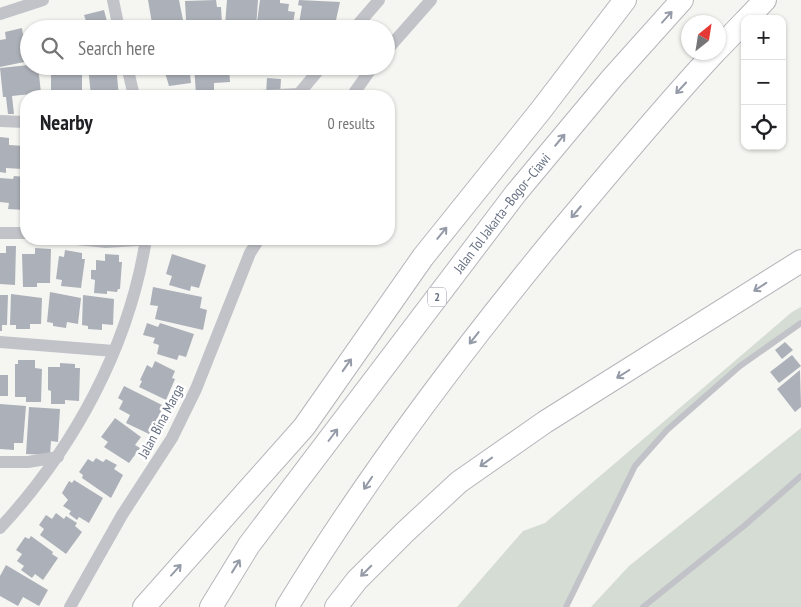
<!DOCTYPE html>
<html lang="en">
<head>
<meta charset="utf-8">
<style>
  :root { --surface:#fff; --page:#f6f6f6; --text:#202124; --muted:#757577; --line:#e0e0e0 }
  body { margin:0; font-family:"PT Sans Narrow",sans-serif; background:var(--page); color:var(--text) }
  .controls { position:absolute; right:15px; top:15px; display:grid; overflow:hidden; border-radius:10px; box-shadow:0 1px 4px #0004 }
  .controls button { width:45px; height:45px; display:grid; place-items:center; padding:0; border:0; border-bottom:1px solid var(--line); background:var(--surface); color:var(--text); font:25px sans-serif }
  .compass { position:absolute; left:681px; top:15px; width:45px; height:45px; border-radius:50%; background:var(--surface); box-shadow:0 1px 4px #0004; rotate:30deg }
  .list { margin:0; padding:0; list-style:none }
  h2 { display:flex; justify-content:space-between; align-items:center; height:65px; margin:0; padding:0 20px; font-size:21px }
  h2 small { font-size:16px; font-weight:400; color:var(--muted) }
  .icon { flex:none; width:28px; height:28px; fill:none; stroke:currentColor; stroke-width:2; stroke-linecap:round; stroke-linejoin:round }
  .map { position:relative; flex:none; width:801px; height:607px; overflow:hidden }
  .search { position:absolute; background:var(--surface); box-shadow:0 1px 4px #0004; left:20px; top:20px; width:375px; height:55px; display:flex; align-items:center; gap:12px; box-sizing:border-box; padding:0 18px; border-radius:28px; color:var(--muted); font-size:19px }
  .panel { position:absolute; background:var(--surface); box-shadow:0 1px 4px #0004; left:20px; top:90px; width:375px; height:155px; border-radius:20px }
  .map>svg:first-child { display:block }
  .green { fill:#d5dcd4 }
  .building { fill:#acb0b8 }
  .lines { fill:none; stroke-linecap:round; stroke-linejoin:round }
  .highway-casing { stroke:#b4b6ba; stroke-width:24 }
  .lane { stroke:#c1c3c8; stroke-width:6 }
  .street { stroke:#c1c3c8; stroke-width:12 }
  .highway { stroke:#fff; stroke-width:22 }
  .oneway { stroke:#949aa7 }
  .labels { text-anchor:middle; stroke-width:5; stroke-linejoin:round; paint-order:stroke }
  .shield { fill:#fff; stroke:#949aa7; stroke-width:1 }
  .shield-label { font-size:12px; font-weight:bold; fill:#666f81 }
  .street-label { font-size:14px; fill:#666f81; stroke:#fff }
</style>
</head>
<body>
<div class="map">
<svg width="801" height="607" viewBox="0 0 801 607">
  <rect width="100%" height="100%" fill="#f5f5f2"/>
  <path class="green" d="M801,307V323L739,366L665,432L635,466L566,607H457L523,531L545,523L792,312Z
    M801,428V607H591L629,566Z"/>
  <path class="building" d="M148,0H179L184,25L153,29Z
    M216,0L217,7H221L222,23L197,25V20H186L185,1Z
    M227,0H258L256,28L225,25Z
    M260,0H280V3L289,4L288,11L295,12L292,29H256Z
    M299,0L340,2L334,29H298L302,6L298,5Z
    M104,10L109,29H78L77,26L87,24L84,15Z
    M56,23L57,29H44L43,26Z
    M22,28L23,35L29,34V61L0,67V40L6,39L5,32Z
    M29,65L38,66L41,93L12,96L14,114H8L6,97H3L0,68Z
    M51,66H82V96H60V92H51Z
    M88,66H116L119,96H91Z
    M163,66H189L191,83L169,86Z
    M194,66H229L230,82L214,83V93L196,94Z
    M244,66H261V71L244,70Z
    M268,66H297L296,69L284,68L283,75L267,72Z
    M267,78L281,79L280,95L266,94Z
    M0,137L9,138V145L24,146L22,169L6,168V173L0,172Z
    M14,176L26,177L25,210L8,209L9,203L0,202V178L13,179Z
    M6,246H16L15,285L0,284V253H6Z
    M35,248L51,249L50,283H37V287H23L22,254H35Z
    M65,250L82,253V259H85L81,288L61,286L62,280L56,279L59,256L64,257Z
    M105,254L119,255V262H122L120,289H118L117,292L107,291V294L94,293L95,280L91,279V270H96V260L105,261Z
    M172,254L206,265L199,288L191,286L190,291L169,285L172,276L166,274Z
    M153,287L202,297L200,308L207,310L203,330L155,319L158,306L150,305Z
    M50,292L81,298L78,324L67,322L66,328L53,326V323L47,322Z
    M11,294L42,298L41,324H30V329H16V325H10Z
    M0,295H8L7,325H2V331H0Z
    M83,295L114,299L113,325L102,324V330L88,329V326L82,325Z
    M147,323L158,327L160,323L194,334L186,357L179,355L177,360L157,354L159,345L153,343L155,338L143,335Z
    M785,342L793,350L782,359L775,350Z
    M792,355L801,366L779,383L770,372Z
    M18,360H35V368L42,369L41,402H26V397H15V364H18Z
    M155,361L175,371L172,378L175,379L166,400L139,387L142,381L140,380L147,365L152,368Z
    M60,363L75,364V368H80L79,401L65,400V404H51V391L48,390V367H60Z
    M800,370L801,407L795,412L777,389Z
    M0,375H8V396H0Z
    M124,386L164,406L149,434L126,423L130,415L119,409L123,401L118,398Z
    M0,404L26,406L23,443H14V450L0,449Z
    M29,407L60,409L58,442L51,441L50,455L26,454Z
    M115,418L141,437L135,445L140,448L129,463L104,447L108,442L101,437Z
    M96,458L103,462L106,459L117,465L114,469L123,475L111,498L82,478L83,475L79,472L88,459L93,462Z
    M74,480L103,498L89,523L79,517L77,520L69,514L71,511L63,506L68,500L62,493L69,481L72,483Z
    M56,513L64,519L66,516L77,523L75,526L82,532L66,554L40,535L44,529L39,525L46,515L52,519Z
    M31,536L53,552L52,554L58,558L43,580L35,574L32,578L21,570L24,566L17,561L22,554L16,550L25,537L29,539Z
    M6,565L48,590L39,606L23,597L18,606L0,596V576Z"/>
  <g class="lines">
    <defs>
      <g id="highway">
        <path d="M747,19L765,0"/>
        <path d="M718,49L745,21"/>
        <path d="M144,607L304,427L423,257L541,110L625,0"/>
        <path id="s1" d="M211,607L249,545L516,193L612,78L682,0"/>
        <path d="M287,607C367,476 459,354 557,235C609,173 660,111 715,52"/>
        <path d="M336,607L357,580L405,532L459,482L545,422L801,261"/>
      </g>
    </defs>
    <use href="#highway" class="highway-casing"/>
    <path class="lane" d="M566,607L635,466L667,430L740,366L801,323
      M643,607L744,526L801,476"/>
    <path class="street" d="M113,0L119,29
      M0,14L43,0
      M354,29L379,0
      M386,51L431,0
      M127,66L134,96
      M261,96L298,94
      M297,96L322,66
      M352,96L373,66
      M0,121L26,122
      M0,233H26
      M77,239L106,242L151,239
      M0,342L114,351
      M0,462H28L58,457
      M0,528C74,448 129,347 146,239
      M70,607L122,515L172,438L196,389L250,253L259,239"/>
    <use href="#highway" class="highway"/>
  </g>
  <defs><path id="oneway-shaft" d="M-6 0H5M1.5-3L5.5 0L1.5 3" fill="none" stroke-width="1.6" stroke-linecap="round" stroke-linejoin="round" transform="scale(1.25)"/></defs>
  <g class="oneway">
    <use href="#oneway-shaft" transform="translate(667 17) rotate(-48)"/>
    <use href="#oneway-shaft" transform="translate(681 88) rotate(133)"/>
    <use href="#oneway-shaft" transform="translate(560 140) rotate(-50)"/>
    <use href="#oneway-shaft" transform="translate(576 212) rotate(130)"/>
    <use href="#oneway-shaft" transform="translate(442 233) rotate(-51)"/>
    <use href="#oneway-shaft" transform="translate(760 287) rotate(147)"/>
    <use href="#oneway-shaft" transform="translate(474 338) rotate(128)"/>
    <use href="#oneway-shaft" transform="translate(347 365) rotate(-55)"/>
    <use href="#oneway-shaft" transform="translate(623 374) rotate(148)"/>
    <use href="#oneway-shaft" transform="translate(333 435) rotate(-53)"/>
    <use href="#oneway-shaft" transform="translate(486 462) rotate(144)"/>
    <use href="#oneway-shaft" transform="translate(368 483) rotate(124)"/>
    <use href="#oneway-shaft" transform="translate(236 566) rotate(-58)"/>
    <use href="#oneway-shaft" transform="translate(176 570) rotate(-48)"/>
    <use href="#oneway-shaft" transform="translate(366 571) rotate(135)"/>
  </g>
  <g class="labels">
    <rect class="shield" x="428" y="287.5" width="18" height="19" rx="4"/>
    <g class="shield-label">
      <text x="437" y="301">2</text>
    </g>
    <g class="street-label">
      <text dy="5" stroke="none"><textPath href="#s1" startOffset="490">Jalan Tol Jakarta–Bogor–Ciawi</textPath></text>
      <text transform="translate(161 421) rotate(-62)" y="5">Jalan Bina Marga</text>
    </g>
  </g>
</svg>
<div class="controls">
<button>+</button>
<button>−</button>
<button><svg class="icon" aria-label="locate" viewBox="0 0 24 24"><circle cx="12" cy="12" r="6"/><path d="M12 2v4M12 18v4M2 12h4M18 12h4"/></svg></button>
</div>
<svg class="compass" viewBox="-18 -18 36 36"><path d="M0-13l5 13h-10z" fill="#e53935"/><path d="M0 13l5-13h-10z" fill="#757577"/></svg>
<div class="search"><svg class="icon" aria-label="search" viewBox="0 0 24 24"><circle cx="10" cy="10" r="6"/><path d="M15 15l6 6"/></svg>Search here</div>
<section class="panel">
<h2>Nearby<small>0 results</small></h2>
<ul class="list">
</ul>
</section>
</div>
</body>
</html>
